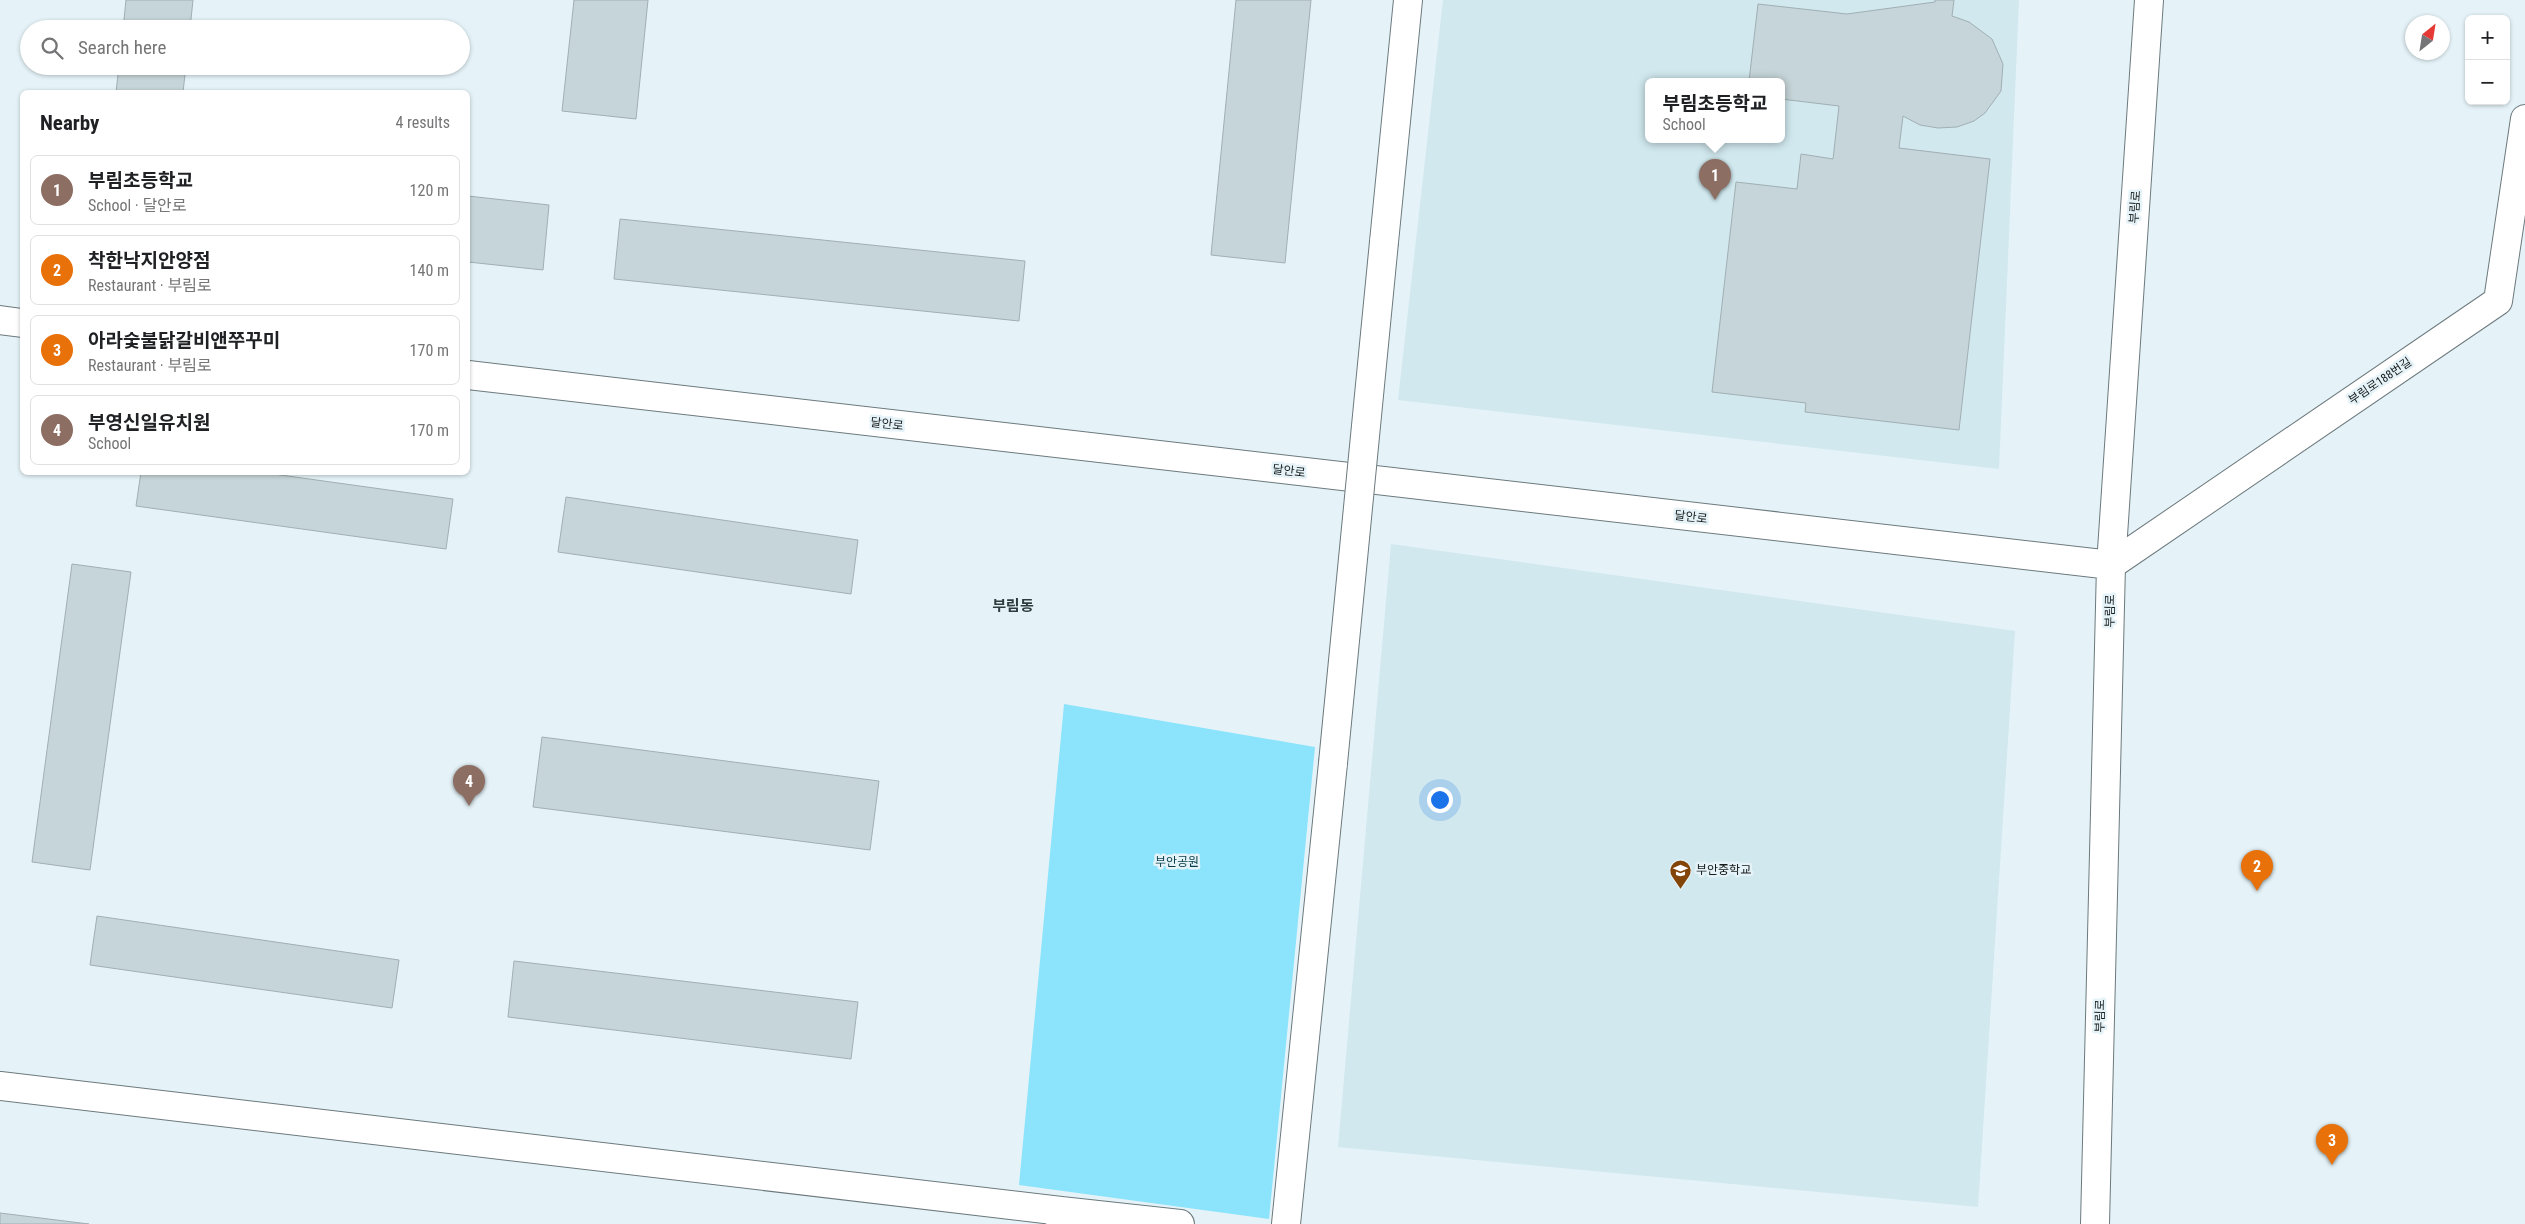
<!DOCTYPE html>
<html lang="en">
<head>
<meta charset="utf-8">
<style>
  :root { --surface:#fff; --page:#f6f6f6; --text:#202124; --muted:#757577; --line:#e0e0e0; --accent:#7c3aed }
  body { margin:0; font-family:"Roboto Condensed","Noto Sans KR",sans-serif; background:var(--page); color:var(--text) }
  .controls { position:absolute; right:15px; top:15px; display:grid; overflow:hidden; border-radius:8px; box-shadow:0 1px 4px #0004 }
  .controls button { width:45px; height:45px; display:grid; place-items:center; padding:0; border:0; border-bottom:1px solid var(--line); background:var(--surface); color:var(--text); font:25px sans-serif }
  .compass { position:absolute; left:2405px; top:15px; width:45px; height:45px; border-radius:50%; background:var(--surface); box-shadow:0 1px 4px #0004; rotate:30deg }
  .you { position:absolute; left:1439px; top:799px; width:18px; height:18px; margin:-12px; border:4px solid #fff; border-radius:50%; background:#1a73e8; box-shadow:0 0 0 8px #1a73e833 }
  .badge { display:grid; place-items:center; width:32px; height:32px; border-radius:50%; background:var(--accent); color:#fff; font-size:16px; font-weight:700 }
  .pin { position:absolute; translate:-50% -41px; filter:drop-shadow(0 1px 2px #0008) }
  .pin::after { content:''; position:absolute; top:26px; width:18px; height:15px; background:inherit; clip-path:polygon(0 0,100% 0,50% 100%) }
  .popup { position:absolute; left:1645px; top:78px; width:140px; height:65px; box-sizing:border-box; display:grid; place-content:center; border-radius:8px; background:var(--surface); filter:drop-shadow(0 1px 4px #0005); font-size:16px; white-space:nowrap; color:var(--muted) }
  .popup b { font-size:19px; color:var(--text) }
  .popup::after { content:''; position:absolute; left:50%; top:100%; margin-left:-10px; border:10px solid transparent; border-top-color:var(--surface) }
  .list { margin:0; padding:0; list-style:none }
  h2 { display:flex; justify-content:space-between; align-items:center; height:65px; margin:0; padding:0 20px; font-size:21px }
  h2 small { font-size:16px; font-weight:400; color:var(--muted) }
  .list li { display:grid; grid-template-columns:32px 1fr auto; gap:15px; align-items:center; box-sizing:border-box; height:70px; margin:0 10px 10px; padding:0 10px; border:1px solid var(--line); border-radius:8px }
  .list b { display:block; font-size:19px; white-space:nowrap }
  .list p { margin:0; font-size:16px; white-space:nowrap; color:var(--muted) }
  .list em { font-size:16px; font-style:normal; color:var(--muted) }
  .icon { flex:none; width:28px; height:28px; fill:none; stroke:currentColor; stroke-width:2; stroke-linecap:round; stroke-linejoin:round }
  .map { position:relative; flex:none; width:2525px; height:1224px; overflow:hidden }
  .search { position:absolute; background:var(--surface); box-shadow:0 1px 4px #0004; left:20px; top:20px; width:450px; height:55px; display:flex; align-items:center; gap:12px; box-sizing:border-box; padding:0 18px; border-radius:28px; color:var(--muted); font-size:19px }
  .panel { position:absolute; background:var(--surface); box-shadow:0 1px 4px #0004; left:20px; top:90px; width:450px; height:385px; border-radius:8px }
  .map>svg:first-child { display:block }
  .built { fill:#d0e8ee; fill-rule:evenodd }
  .green { fill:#8be4fc }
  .building { fill:#c6d5d9; stroke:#a1afb3 }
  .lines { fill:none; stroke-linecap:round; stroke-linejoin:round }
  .pedestrian-casing { stroke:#6c797d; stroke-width:30 }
  .minor-casing { stroke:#6c797d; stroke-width:30 }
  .tertiary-casing { stroke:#6c797d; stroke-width:30 }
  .pedestrian { stroke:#fff; stroke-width:28 }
  .minor { stroke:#fff; stroke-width:28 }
  .tertiary { stroke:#fff; stroke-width:28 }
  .pedestrian-bridge-casing { stroke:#6c797d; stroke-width:30; stroke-linecap:butt }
  .pedestrian-bridge { stroke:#fff; stroke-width:28 }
  .labels { text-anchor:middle; stroke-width:5; stroke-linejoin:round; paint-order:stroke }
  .street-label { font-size:12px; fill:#151a1b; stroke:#e5f3f8 }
  .park-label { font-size:12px; fill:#083e4a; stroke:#e5f3f8 }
  .poi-label { font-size:12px; fill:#151a1b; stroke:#e5f3f8; text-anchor:start }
  .quarter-label { font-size:15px; font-weight:bold; fill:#2f3b3e; stroke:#e5f3f8 }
</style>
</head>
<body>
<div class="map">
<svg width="2525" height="1224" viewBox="0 0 2525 1224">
  <rect width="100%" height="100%" fill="#e5f3f8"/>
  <path class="built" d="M1443,0H2019L1999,469L1398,400ZM1649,81H1781V139H1649Z
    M1391,544L2015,631L1978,1207L1338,1147Z"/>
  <path class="green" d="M1064,704L1315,747L1269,1219L1019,1185Z"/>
  <path class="building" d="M126,0H193L190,29H123Z
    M574,0H648L636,119L562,111Z
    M1236,0H1311L1285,263L1211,255Z
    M1935,0H1954L1952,16L1969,22L1992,39L2003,64L2001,91L1985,113L1974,121L1957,127L1938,128L1920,125L1903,116L1899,148L1990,159L1959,430L1805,412L1806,403L1712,392L1736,182L1797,189L1801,154L1833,159L1839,106L1781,99V81H1749L1758,4L1847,14L1935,2Z
    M119,66H186L183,92H116Z
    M468,196L549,205L543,270L468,262Z
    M620,219L1025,261L1019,321L614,279Z
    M141,472H259L453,499L446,549L136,506Z
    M566,497L858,540L851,594L558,552Z
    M72,564L131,572L90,870L32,862Z
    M542,737L879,781L870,850L533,807Z
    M97,916L399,960L392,1008L90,965Z
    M514,961L858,1002L851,1059L508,1017Z
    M0,1213L89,1224H0Z"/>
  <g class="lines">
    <defs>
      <path id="pedestrian" d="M1384,242L1408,0
        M0,1086L1061,1211L1060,1224
        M1061,1211L1180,1224
        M1286,1224L1333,763"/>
      <path id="minor" d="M2111,565L2498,301L2525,119"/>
      <path id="tertiary" d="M0,320L22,323
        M468,375L2111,565
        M2095,1224L2111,565L2149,0"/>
    </defs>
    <use href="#pedestrian" class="pedestrian-casing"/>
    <use href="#minor" class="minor-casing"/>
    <use href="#tertiary" class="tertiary-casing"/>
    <use href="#pedestrian" class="pedestrian"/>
    <use href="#minor" class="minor"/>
    <use href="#tertiary" class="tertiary"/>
    <defs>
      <path id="pedestrian-bridge" d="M1333,763L1384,242"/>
    </defs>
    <use href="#pedestrian-bridge" class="pedestrian-bridge-casing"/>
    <use href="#pedestrian-bridge" class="pedestrian-bridge"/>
  </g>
  <defs>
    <symbol id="school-pin" viewBox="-11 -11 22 30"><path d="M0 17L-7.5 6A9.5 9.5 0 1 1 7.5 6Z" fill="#834408" stroke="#e5f3f8"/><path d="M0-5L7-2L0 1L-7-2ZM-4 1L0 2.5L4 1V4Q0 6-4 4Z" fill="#fff"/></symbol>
  </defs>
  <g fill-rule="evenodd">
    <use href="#school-pin" x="1668" y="858" width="25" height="34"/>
  </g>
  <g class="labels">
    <g class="street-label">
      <text transform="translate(2135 207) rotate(-86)" y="4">부림로</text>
      <text transform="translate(2380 381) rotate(-34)" y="4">부림로188번길</text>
      <text transform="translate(887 424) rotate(7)" y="4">달안로</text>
      <text transform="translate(1289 471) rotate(7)" y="4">달안로</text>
      <text transform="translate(1691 517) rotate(7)" y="4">달안로</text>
      <text transform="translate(2110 611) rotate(-89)" y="4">부림로</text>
      <text transform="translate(2100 1016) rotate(-89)" y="4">부림로</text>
    </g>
    <g class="park-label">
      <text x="1177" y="866">부안공원</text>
    </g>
    <g class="poi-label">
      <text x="1696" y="874">부안중학교</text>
    </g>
    <g class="quarter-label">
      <text x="1013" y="611">부림동</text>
    </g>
  </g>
</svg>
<div class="controls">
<button>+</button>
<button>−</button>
</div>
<svg class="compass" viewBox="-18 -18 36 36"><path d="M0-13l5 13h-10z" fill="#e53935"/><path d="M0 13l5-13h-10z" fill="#757577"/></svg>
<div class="you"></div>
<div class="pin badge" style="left:1715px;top:200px;background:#8d6e63">1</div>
<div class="popup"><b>부림초등학교</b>School</div>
<div class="pin badge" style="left:2257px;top:891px;background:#e8710a">2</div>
<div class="pin badge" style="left:2332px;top:1165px;background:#e8710a">3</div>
<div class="pin badge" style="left:469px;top:806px;background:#8d6e63">4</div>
<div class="search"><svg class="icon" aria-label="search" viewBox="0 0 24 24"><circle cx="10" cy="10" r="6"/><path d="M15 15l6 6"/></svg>Search here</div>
<section class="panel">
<h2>Nearby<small>4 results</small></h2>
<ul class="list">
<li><span class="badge" style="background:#8d6e63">1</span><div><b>부림초등학교</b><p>School · 달안로</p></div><em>120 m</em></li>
<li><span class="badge" style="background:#e8710a">2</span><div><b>착한낙지안양점</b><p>Restaurant · 부림로</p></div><em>140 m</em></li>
<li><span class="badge" style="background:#e8710a">3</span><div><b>아라숯불닭갈비앤쭈꾸미</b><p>Restaurant · 부림로</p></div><em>170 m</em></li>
<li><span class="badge" style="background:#8d6e63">4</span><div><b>부영신일유치원</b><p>School</p></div><em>170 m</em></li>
</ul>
</section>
</div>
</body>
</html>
